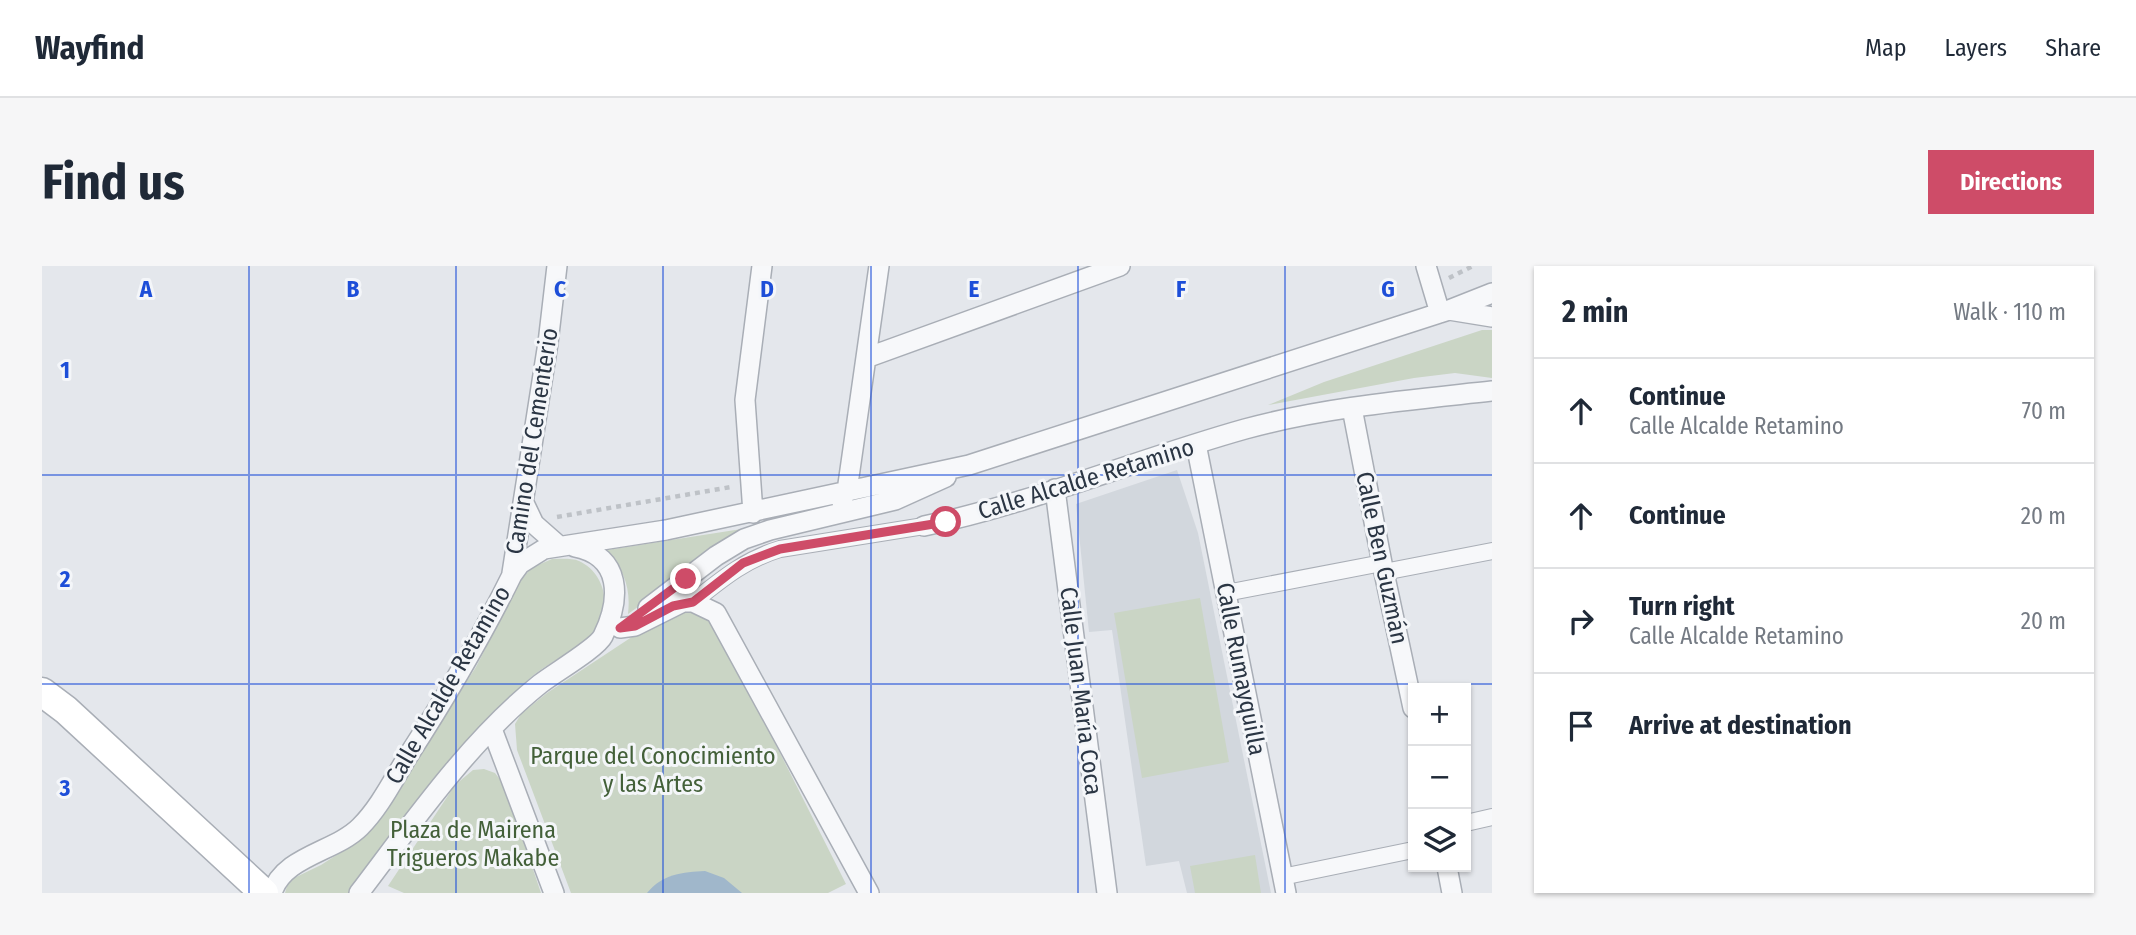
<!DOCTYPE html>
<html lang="en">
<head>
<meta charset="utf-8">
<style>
  :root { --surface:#fff; --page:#f6f6f7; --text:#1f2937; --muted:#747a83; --line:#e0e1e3; --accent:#ce4c68 }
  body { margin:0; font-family:"Fira Sans Condensed",sans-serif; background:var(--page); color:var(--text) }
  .controls { position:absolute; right:21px; bottom:21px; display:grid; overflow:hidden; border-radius:0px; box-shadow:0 2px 5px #0004 }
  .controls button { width:63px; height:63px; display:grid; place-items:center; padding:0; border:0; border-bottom:2px solid var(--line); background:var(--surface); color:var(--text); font:35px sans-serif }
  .stop { position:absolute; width:21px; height:21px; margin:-16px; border:5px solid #ce4c68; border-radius:50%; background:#fff }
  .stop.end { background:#ce4c68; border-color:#fff; box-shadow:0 2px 7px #0008 }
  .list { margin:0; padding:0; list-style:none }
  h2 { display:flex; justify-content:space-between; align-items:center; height:91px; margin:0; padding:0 28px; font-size:30px }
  h2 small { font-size:23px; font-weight:400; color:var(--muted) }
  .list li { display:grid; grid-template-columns:46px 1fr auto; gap:21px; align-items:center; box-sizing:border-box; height:105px; padding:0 28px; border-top:2px solid var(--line) }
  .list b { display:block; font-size:26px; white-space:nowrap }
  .list p { margin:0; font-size:23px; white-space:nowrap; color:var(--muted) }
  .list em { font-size:23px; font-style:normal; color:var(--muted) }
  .icon { flex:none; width:38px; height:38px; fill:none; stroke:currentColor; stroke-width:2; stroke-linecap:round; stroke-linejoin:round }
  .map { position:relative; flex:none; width:1450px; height:627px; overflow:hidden; border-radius:0px }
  header { display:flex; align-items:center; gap:42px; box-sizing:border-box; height:98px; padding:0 35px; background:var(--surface); border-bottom:2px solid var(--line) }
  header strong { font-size:33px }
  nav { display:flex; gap:38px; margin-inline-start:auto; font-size:24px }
  .intro { display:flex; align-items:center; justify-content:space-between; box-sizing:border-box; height:168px; padding:0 42px }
  h1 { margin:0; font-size:49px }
  .button { padding:18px 32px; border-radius:0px; background:var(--accent); color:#fff; font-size:24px; font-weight:700 }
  main { display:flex; gap:42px; padding:0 42px }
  aside { flex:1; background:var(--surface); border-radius:0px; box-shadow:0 2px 5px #0004 }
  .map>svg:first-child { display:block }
  .built { fill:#d2d7dd }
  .green { fill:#cad5c5 }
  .water { fill:#a0b7cb }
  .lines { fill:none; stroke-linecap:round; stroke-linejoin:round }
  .pedestrian-casing { stroke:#a9aeb6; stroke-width:18 }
  .minor-casing { stroke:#a9aeb6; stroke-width:22 }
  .secondary-casing { stroke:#a9aeb6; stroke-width:31 }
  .path { stroke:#bec2c7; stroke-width:4.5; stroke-dasharray:5 5; stroke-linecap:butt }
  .pedestrian { stroke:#f7f8fa; stroke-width:16 }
  .minor { stroke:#f7f8fa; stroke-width:19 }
  .secondary { stroke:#fff; stroke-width:28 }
  .route { stroke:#ce4c68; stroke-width:9 }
  .grid { fill:none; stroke:#1d4ed8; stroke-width:2; stroke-opacity:0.55 }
  .labels { text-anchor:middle; stroke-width:6; stroke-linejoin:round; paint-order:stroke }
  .street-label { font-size:24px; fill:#2b3644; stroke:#f4f6f9 }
  .park-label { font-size:24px; fill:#436039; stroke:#f4f6f9 }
  .grid-label { font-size:23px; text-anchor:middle; font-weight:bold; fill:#1d4ed8; stroke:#f4f6f9; stroke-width:6; stroke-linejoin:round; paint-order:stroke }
</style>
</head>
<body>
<header>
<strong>Wayfind</strong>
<nav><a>Map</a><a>Layers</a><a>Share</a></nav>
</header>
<div class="intro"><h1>Find us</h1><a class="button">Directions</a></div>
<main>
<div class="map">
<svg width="1450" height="627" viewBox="0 0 1450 627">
  <rect width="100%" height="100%" fill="#e4e7ec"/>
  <path class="built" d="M1135,204L1156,267L1229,627H1145L1137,595L1104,600L1070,364L1047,366L1034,238Z"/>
  <path class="green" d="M1440,64H1450V112L1413,107L1372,112L1226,139L1282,116Z
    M706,262L586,348C589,322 582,304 565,284Z
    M510,293C518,293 530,292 537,295C557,304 567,328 561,349C552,381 509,392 486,414C418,478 363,553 307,627H243L245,620L252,612L279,599L310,579L339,547L434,401L477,317L489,302Z
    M1158,332L1187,496L1100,512L1072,347Z
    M646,341L670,352L804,618L786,627H529L475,484L473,458L479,448L505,427L617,353Z
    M442,503L453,507L463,520L499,627H362L346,620L413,519L431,504Z
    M1213,589L1219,627H1153L1148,600Z"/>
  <path class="water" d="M663,605L682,612L700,627H605C620,608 641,606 663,605Z"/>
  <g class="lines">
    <defs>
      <path id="pedestrian" d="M1342,306L1450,285
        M1184,327L1340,297
        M651,336C680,313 702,294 738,283L882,260
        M1424,557L1450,551
        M1240,611L1371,584"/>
      <path id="minor" d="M1384,0L1398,47
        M1450,27L1407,44L1450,51
        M824,92L1078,0
        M1310,142L1340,297L1371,442
        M1154,178L1244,627
        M1013,223L1065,627
        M799,234L805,225L837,0
        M482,237L492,258L517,280
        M711,247L703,134L720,0
        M882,260C991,237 1096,193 1203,163C1283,141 1368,134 1450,125
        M470,307L506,77L515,0
        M606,342L674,290L702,273L728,264L853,234L904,211
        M578,362L593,360L641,336H651L674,347L827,627
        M450,463L512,627
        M1405,601L1410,627
        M230,627C241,590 293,586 318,561C338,541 351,514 366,490C404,431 439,372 470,309L478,298L502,283L624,264L927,199L1407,44
        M317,627C371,556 428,474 498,418C512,407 555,382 561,370C579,333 580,290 533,281"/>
      <path id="secondary" d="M0,426L24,444L222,627"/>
    </defs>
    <use href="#pedestrian" class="pedestrian-casing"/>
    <use href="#minor" class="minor-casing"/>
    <use href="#secondary" class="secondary-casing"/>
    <path class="path" d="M1407,12L1431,0
      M515,251L689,221"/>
    <use href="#pedestrian" class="pedestrian"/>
    <use href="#minor" class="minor"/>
    <use href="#secondary" class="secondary"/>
  </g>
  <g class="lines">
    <path class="route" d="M644,313L578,362L593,360L631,340L651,336L701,297L738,283L904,256"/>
  </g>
  <path class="grid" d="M207,0V627M414,0V627M621,0V627M829,0V627M1036,0V627M1243,0V627M0,209H1450M0,418H1450"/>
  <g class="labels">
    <g class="street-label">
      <text transform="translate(490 175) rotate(-81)" y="8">Camino del Cementerio</text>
      <text transform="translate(1044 213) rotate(-17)" y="8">Calle Alcalde Retamino</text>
      <text transform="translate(1340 292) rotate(78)" y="8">Calle Ben Guzmán</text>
      <text transform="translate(1199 403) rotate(79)" y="8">Calle Rumayquilla</text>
      <text transform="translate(406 419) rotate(-60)" y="8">Calle Alcalde Retamino</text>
      <text transform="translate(1039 425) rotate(83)" y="8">Calle Juan María Coca</text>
    </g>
    <g class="park-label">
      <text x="611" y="498">Parque del Conocimiento<tspan x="611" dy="28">y las Artes</tspan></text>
      <text x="431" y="572">Plaza de Mairena<tspan x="431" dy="28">Trigueros Makabe</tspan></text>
    </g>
  </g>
  <g class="grid-label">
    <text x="104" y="31">A</text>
    <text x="311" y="31">B</text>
    <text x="518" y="31">C</text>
    <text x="725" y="31">D</text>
    <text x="932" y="31">E</text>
    <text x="1139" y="31">F</text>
    <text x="1346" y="31">G</text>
    <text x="23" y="112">1</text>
    <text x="23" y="321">2</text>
    <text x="23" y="530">3</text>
  </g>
</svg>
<div class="controls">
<button>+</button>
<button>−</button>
<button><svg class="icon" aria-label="layers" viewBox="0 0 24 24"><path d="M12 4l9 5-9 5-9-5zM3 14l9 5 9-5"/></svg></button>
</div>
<div class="stop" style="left:904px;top:256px"></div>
<div class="stop end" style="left:644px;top:313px"></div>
</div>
<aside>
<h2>2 min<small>Walk · 110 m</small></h2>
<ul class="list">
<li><svg class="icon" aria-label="ahead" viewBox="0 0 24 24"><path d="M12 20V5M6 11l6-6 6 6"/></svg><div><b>Continue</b><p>Calle Alcalde Retamino</p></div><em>70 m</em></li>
<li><svg class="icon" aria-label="ahead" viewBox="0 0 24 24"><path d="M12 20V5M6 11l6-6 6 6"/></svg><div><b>Continue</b></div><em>20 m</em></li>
<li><svg class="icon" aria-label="right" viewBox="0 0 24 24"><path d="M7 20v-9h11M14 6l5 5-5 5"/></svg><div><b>Turn right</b><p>Calle Alcalde Retamino</p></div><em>20 m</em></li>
<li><svg class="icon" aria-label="arrive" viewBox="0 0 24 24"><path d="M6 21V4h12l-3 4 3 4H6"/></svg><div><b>Arrive at destination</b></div></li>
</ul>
</aside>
</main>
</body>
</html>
